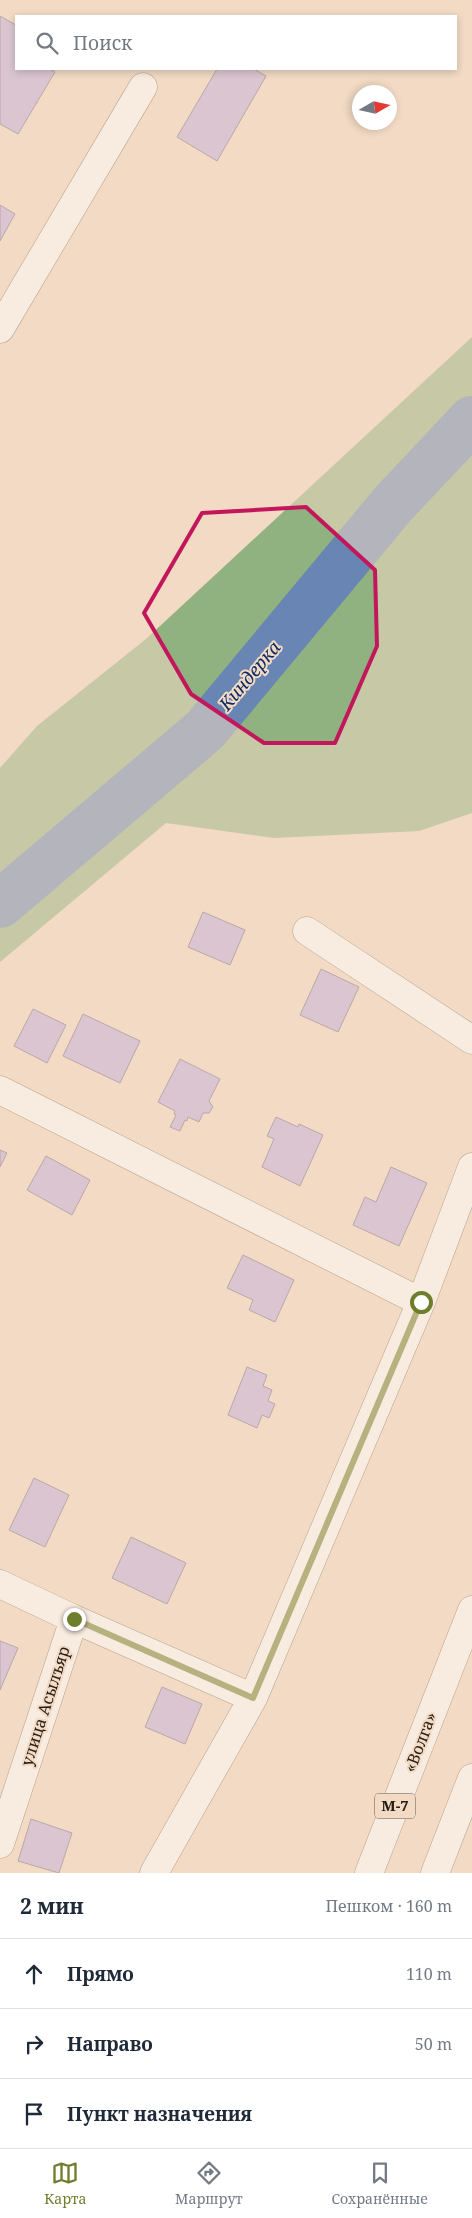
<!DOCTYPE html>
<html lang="ru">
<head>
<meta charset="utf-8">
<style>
  :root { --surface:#fff; --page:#f2f2f3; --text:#1f2937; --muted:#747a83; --line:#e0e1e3; --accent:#6f7e2c }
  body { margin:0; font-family:"Noto Serif",serif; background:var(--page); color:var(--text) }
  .compass { position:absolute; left:352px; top:85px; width:45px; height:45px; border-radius:50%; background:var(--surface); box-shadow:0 2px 8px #0003; rotate:81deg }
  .stop { position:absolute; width:15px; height:15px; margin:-11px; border:4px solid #6f7e2c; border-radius:50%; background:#fff }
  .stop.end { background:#6f7e2c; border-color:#fff; box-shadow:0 1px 5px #0008 }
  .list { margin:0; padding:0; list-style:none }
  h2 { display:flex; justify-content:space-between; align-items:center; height:65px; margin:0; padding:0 20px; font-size:21px }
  h2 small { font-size:16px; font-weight:400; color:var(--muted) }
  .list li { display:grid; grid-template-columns:32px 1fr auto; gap:15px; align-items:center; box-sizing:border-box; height:70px; padding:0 20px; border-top:1px solid var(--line) }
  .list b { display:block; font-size:19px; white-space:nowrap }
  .list em { font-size:16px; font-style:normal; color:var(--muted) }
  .icon { flex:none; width:28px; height:28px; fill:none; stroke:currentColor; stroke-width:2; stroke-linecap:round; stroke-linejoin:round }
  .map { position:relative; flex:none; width:472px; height:1873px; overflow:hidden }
  .search { position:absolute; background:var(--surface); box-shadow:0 2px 8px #0003; left:15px; right:15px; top:15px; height:55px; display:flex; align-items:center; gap:12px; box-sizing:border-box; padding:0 18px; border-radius:0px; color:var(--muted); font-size:19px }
  .sheet { height:275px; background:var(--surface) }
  nav { display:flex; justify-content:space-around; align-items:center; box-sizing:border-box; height:70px; border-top:1px solid var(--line); background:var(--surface); font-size:14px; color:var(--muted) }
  nav a { display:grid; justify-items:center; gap:2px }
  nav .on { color:var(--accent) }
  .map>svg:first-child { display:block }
  .forest { fill:#90b180 }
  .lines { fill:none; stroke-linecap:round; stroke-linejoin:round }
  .river { stroke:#6985b3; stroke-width:48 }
  .building { fill:#bcaae0; stroke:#746b84 }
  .minor-casing { stroke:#715d4a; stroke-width:29 }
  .highway-casing { stroke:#715d4a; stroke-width:29 }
  .minor { stroke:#fff; stroke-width:28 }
  .highway { stroke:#fff; stroke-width:28 }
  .route { stroke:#6f7e2c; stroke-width:6 }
  .marked { fill:none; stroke:#c2185b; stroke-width:4; stroke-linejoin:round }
  .labels { text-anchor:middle; stroke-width:4; stroke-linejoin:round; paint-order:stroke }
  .shield { fill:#f2dac4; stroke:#65584c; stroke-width:1 }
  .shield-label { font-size:15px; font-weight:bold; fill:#282018 }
  .street-label { font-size:16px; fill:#282018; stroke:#f2dac4 }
  .water-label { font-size:18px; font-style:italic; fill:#0b2d66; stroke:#f2dac4 }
</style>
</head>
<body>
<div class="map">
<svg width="472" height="1873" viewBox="0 0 472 1873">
  <rect width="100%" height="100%" fill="#f2dac4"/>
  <path class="forest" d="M472,337V813L419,831L274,838L166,823L0,962V768L37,726L146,639Z"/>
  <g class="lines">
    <path class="river" d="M0,904L205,730L393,504L472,420"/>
  </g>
  <path class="building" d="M0,16L16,25V69H50L55,72L18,134L0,124Z
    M217,69H254L266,76L217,161L177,137Z
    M0,205L15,214L0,241Z
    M203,912L245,930L230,965L188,947Z
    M321,969L359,987L338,1032L300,1015Z
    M33,1009L66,1025L47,1063L14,1046Z
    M83,1014L140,1041L120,1083L63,1056Z
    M180,1059L220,1079L209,1101L213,1107L209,1113H203L199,1122L188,1117L187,1121L185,1120L180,1131L170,1127L176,1115L174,1114L175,1111L158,1102Z
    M276,1117L298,1127L299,1124L323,1135L300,1186L262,1167L274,1139L267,1136Z
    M0,1150L7,1153L0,1167Z
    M46,1156L90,1180L72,1215L27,1190Z
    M391,1167L427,1183L399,1246L353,1225L365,1197L376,1202Z
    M243,1255L294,1280L275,1322L249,1310L253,1300L227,1288Z
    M247,1367L267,1375L263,1386L272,1390L268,1401L275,1404L269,1418L262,1415L257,1428L228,1415Z
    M34,1478L69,1495L45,1547L9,1530Z
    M131,1537L186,1563L167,1604L112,1578Z
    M0,1641L18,1648L0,1690Z
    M162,1687L202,1704L185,1744L145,1727Z
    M31,1819L72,1833L59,1873L18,1861Z"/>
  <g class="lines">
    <defs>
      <path id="minor" d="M0,329L143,87
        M307,931L472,1040
        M0,1090L421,1302
        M0,1584L74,1619L0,1844
        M74,1619L253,1698L421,1302L472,1167
        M154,1873L253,1698"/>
      <path id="highway" d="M369,1873L472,1610
        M435,1873L472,1778"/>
    </defs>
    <use href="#minor" class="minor-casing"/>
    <use href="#highway" class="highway-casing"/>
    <use href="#minor" class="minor"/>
    <use href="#highway" class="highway"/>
  </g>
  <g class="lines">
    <path class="route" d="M74,1619L253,1698L421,1302"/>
  </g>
  <path d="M0 0H472V1873H0ZM306,507L375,570L377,646L335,743H264L191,694L144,613L202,513Z" fill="#f2dac4" fill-opacity=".55" fill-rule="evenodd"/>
  <path class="marked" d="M306,507L375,570L377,646L335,743H264L191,694L144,613L202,513Z"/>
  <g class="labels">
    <rect class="shield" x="375" y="1793.5" width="40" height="25" rx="4"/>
    <g class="shield-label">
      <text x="395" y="1811">М-7</text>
    </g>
    <g class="street-label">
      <text transform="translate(45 1706) rotate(-72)" y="6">улица Асылъяр</text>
      <text transform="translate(420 1742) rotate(-69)" y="6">«Волга»</text>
    </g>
    <g class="water-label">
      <text transform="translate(250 676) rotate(-50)" y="6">Киндерка</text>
    </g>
  </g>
</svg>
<svg class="compass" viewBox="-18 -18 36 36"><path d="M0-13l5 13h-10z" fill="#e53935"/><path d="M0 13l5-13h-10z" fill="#747a83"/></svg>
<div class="stop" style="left:421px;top:1302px"></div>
<div class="stop end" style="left:74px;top:1619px"></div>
<div class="search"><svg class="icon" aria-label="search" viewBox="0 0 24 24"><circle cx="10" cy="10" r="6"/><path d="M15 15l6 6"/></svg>Поиск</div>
</div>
<section class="sheet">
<h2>2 мин<small>Пешком · 160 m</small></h2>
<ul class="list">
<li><svg class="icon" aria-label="ahead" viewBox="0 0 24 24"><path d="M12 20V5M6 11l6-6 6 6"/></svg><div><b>Прямо</b></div><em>110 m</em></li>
<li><svg class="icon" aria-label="right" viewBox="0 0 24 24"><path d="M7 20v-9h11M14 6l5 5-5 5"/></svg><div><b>Направо</b></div><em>50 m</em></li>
<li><svg class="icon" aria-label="arrive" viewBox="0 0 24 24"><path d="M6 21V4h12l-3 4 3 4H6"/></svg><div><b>Пункт назначения</b></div></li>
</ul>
</section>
<nav>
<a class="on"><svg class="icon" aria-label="map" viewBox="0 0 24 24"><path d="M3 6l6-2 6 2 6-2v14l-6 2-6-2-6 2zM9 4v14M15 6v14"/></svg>Карта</a>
<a><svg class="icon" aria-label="directions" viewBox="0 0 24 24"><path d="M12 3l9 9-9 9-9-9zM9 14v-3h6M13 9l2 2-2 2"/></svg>Маршрут</a>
<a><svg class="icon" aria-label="saved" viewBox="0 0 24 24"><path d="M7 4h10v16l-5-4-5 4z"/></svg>Сохранённые</a>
</nav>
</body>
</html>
